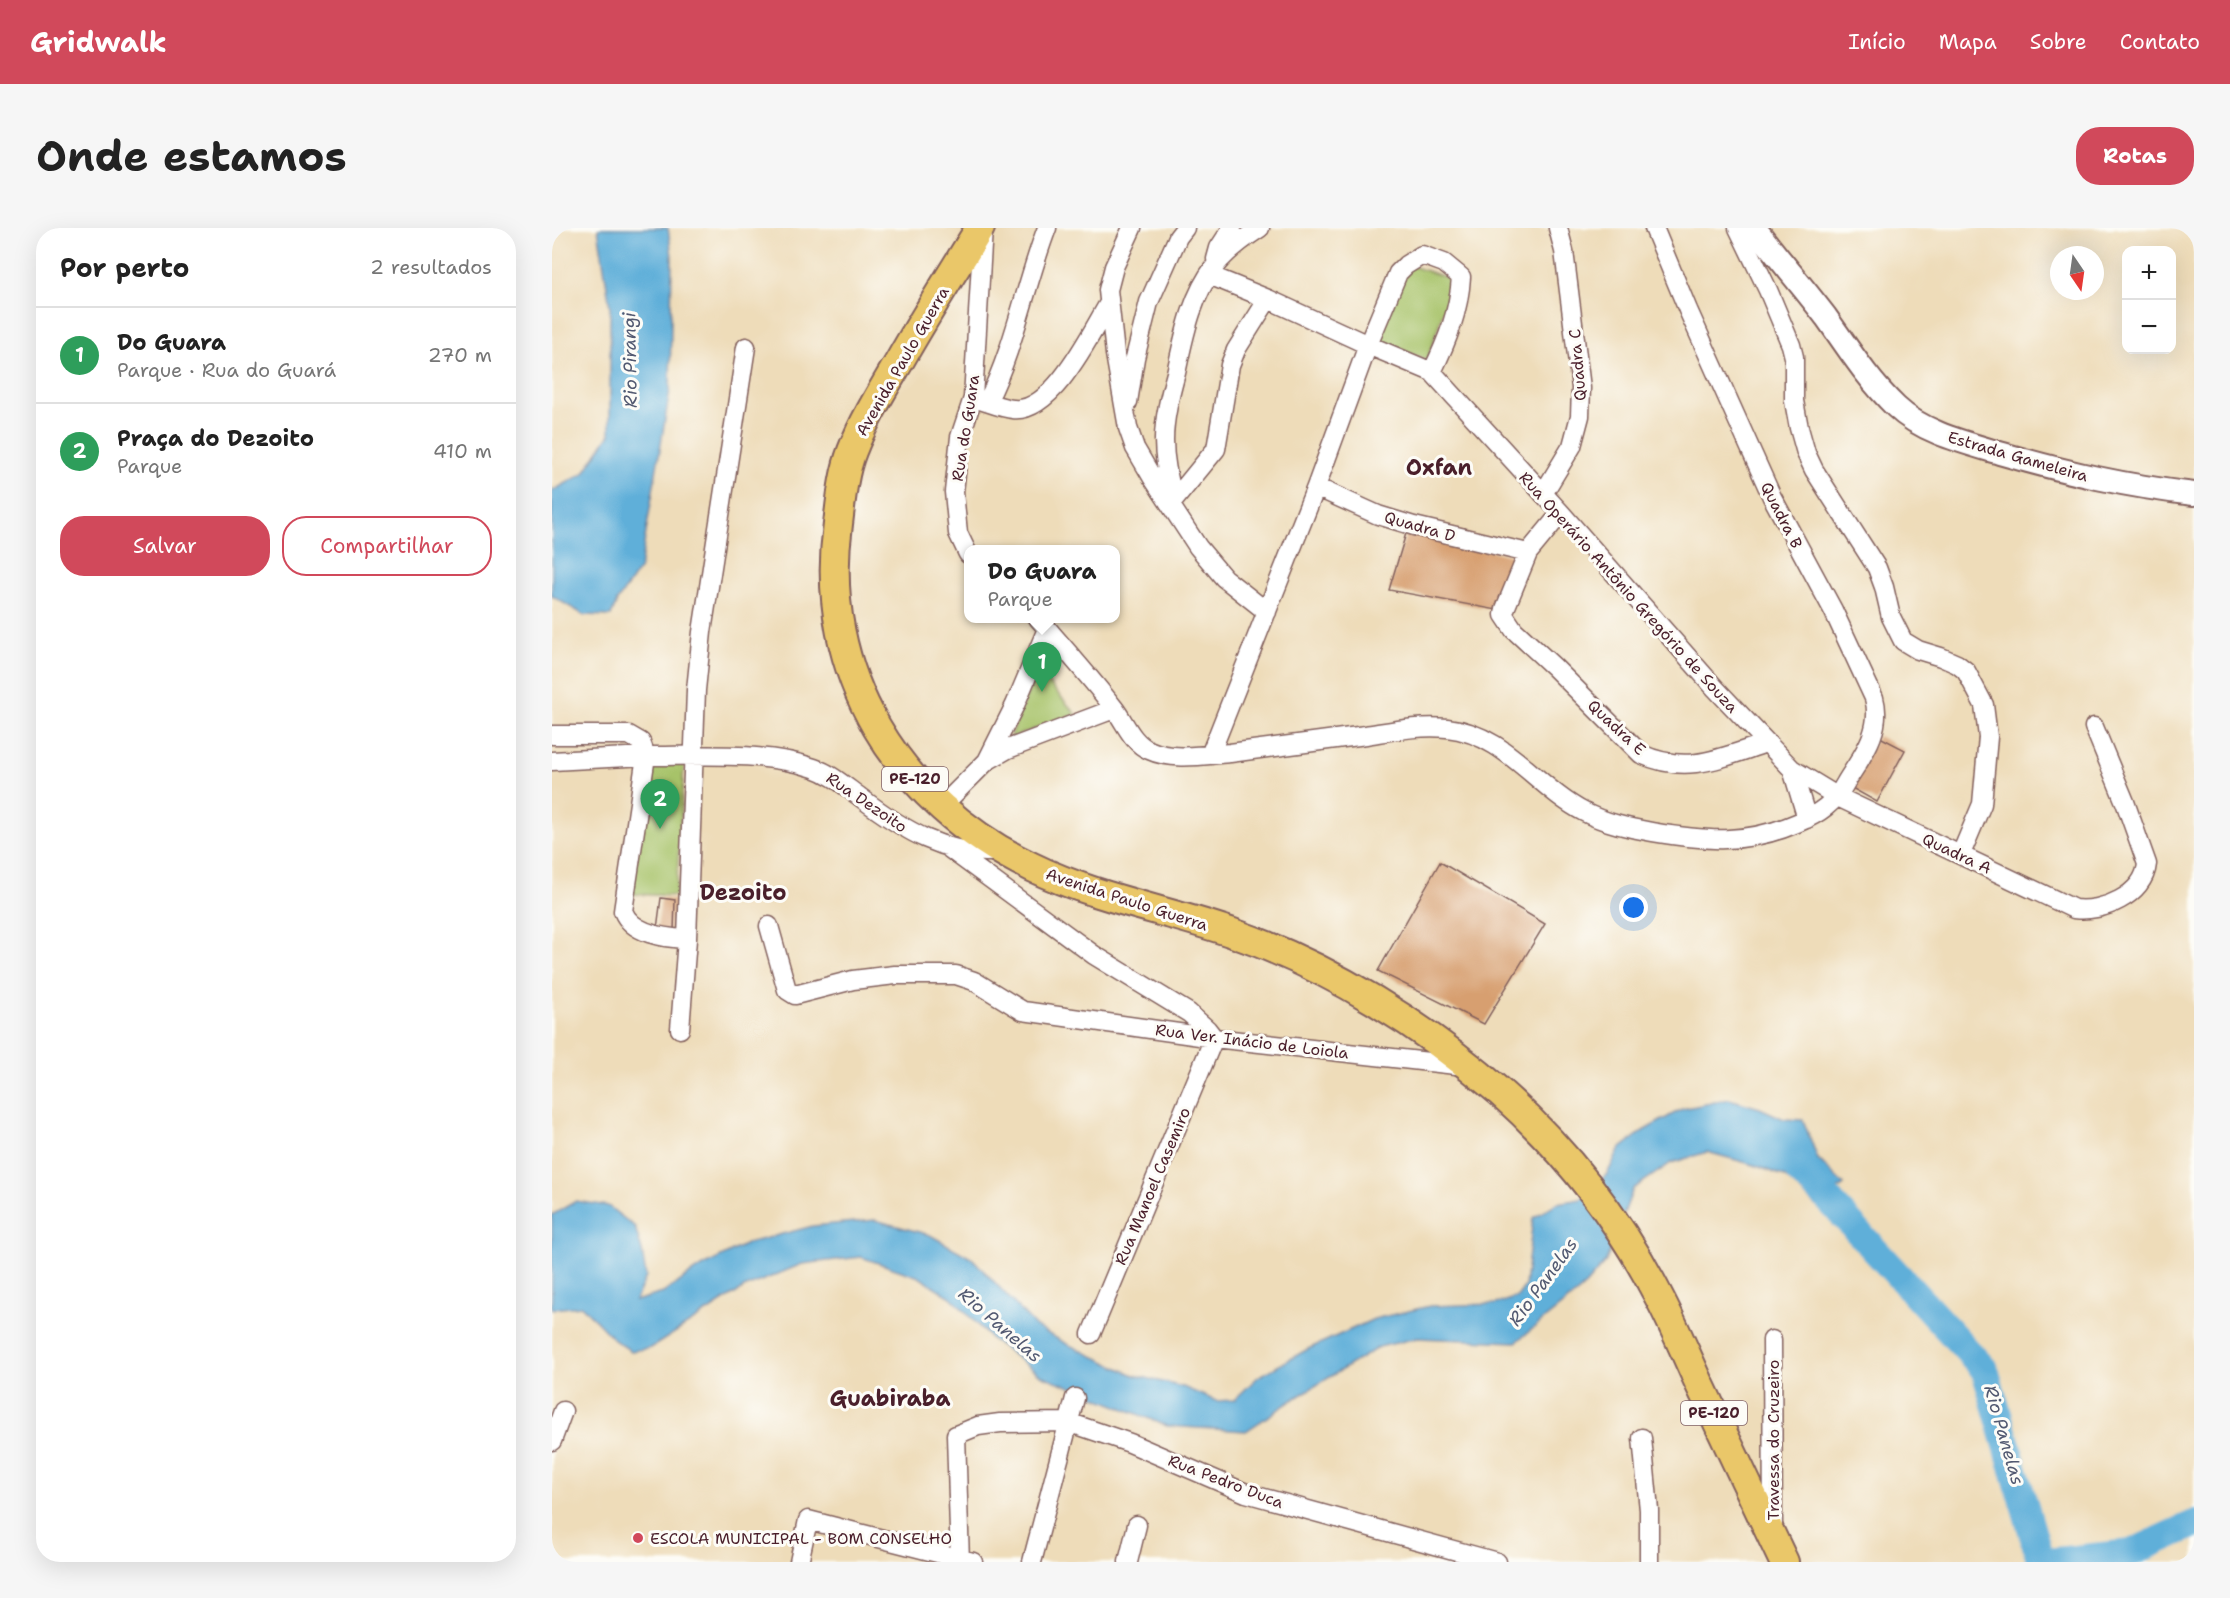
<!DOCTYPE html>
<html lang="pt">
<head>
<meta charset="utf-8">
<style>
  :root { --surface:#fff; --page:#f6f6f6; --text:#222; --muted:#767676; --line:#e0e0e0; --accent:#d1495b }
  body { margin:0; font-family:"Shantell Sans",sans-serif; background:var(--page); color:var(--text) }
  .controls { position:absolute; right:18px; top:18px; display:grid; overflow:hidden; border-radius:12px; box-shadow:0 6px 24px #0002 }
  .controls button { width:54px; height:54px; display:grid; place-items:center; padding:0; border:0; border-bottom:2px solid var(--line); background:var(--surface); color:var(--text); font:30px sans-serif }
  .compass { position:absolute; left:1498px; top:18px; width:54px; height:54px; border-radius:50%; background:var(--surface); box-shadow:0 6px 24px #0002; rotate:167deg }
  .you { position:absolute; left:1082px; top:680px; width:21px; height:21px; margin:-15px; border:4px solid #fff; border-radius:50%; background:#1a73e8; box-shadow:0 0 0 9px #1a73e833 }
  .badge { display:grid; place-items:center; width:39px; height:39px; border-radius:50%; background:var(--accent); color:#fff; font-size:20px; font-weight:700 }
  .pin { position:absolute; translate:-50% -50px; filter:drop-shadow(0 2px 3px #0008) }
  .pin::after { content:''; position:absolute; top:32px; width:21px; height:18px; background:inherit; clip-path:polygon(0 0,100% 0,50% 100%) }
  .popup { position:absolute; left:412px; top:317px; width:156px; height:78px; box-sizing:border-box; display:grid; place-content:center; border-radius:12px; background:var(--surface); filter:drop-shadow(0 2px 4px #0005); font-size:20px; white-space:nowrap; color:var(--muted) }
  .popup b { font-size:22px; color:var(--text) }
  .popup::after { content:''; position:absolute; left:50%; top:100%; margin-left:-12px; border:12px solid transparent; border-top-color:var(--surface) }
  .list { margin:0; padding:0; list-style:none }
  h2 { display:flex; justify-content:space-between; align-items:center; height:78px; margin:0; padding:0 24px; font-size:26px }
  h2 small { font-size:20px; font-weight:400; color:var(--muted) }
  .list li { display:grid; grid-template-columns:39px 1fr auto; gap:18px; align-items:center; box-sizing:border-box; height:96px; padding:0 24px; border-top:2px solid var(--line) }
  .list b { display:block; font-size:22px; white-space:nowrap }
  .list p { margin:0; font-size:20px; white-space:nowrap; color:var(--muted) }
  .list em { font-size:20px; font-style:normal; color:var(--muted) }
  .actions { display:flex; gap:12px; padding:18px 24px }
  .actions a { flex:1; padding:14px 0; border:2px solid var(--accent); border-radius:24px; text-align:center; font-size:21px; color:var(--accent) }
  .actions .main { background:var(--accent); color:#fff }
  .map { position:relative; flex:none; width:1642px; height:1334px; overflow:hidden; border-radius:24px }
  header { display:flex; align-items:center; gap:36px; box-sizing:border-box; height:84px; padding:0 30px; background:var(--accent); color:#fff }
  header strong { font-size:28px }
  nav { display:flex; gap:33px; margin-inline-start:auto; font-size:21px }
  .intro { display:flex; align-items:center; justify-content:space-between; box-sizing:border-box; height:144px; padding:0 36px }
  h1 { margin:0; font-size:42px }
  .button { padding:15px 27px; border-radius:24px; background:var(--accent); color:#fff; font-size:21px; font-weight:700 }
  main { display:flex; gap:36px; padding:0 36px }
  aside { flex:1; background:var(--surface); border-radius:24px; box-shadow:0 6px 24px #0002 }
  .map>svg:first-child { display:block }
  .green { fill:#a7c369; stroke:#78714a; stroke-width:1.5 }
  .water { fill:#5eafd9; stroke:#546782; stroke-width:1.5 }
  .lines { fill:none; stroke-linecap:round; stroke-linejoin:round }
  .river { stroke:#5eafd9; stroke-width:28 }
  .building { fill:#d79f6f }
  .minor-casing { stroke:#83615d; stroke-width:21 }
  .tertiary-casing { stroke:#83615d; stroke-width:26 }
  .primary-casing { stroke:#83615d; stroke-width:32 }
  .minor { stroke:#fff; stroke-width:18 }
  .tertiary { stroke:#fff; stroke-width:22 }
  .primary { stroke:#eac769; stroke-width:28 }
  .poi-dot { fill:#d1495b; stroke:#fdfcf7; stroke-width:2 }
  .labels { text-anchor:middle; stroke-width:6; stroke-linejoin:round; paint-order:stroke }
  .shield { fill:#fdfcf7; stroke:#806168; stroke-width:1.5 }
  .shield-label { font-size:15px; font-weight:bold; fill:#4a1f2b }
  .street-label { font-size:16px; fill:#4a1f2b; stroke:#fdfcf7 }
  .poi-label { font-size:16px; fill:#4a1f2b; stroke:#fdfcf7; text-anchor:start }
  .water-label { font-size:18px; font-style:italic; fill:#525971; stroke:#fdfcf7 }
  .district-label { font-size:22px; font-weight:bold; fill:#4a1f2b; stroke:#fdfcf7 }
</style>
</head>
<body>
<header>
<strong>Gridwalk</strong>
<nav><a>Início</a><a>Mapa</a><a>Sobre</a><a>Contato</a></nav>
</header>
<div class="intro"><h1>Onde estamos</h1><a class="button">Rotas</a></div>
<main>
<aside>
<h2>Por perto<small>2 resultados</small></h2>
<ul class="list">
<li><span class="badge" style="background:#2e9e5b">1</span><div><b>Do Guara</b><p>Parque · Rua do Guará</p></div><em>270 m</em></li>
<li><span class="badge" style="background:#2e9e5b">2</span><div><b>Praça do Dezoito</b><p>Parque</p></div><em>410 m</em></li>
</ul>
<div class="actions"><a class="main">Salvar</a><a>Compartilhar</a></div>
</aside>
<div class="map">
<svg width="1642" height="1334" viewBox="0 0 1642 1334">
  <rect width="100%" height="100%" fill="#fdfcf7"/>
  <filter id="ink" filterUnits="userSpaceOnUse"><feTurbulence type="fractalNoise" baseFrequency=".0167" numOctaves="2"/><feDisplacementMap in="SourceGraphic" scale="12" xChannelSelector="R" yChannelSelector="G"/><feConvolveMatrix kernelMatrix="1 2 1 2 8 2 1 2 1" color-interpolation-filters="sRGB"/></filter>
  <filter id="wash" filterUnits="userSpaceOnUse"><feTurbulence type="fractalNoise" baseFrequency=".008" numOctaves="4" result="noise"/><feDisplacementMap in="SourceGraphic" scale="24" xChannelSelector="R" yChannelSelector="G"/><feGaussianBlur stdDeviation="1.35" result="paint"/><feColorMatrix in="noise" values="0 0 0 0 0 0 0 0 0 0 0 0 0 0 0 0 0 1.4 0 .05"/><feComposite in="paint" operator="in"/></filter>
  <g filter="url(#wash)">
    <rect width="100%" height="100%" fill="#eedcb9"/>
    <path class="green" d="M857,37L902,52L875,132L825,113Z
      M485,442L524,486L458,510Z
      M97,533L132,535L124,668L80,666Z"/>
    <path class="water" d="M46,0H116L120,28L118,162L88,340L65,373L59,388L32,387L0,368V263L31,246L58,206V79Z
      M1177,871L1208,880L1232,891L1251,892L1266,931L1292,957L1264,978L1233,949L1202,937L1155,924L1119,935L1081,961L1054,1033L1029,1062L964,1114L865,1110L827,1119L745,1169L694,1203L615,1198L489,1147L438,1110L399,1069L367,1049L309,1029L250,1036L192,1060L99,1120L79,1123L62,1112L30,1078L0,1081V987L24,973L56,978L83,999L90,1023L94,1049L83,1073L111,1065L146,1041L196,1015L261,998L323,992L378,1007L421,1031L484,1099L515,1116L582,1147L631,1159L664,1173L682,1172L706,1149L756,1121L822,1091L878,1078L944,1076L965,1069L973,1058L981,990L1005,975L1029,971L1055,946L1068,921L1091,903L1130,881Z"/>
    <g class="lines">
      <path class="river" d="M1247,944L1275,970L1433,1142L1489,1334
        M1495,1334L1579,1325L1642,1296"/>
    </g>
    <g id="blocks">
      <path class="building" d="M855,302L964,329L945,382L837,362Z
        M1326,508L1353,522L1325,574L1298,559Z
        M888,634L993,696L932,796L826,743Z
        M109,670L123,672L122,703L105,701Z"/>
    </g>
  </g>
  <g filter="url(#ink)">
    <use href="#blocks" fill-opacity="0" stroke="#83615d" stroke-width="1.5"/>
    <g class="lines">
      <defs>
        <path id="minor" d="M580,0L562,39L556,62L563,126L576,200L583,220L600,249L646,319L672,350L715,384
          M1186,0L1216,62L1239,117L1242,129V173L1247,200L1254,225L1262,242L1325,340L1332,359L1339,389L1351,413L1366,422L1389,429L1405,436L1414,443L1432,477L1436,509L1430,576L1409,626
          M664,31L667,20L680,0
          M657,47L716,71L816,117L880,144L1009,285L1163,460L1240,541L1286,569L1522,681C1550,685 1592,667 1595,636L1573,574L1542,499
          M421,170C434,173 448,180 461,181C501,186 540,103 557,75
          M435,174C463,119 473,57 495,0
          M576,174L583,130L597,74L626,9L633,0
          M764,259L826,287L862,298L976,325
          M991,266L1020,218L1028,188L1029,160L1012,23L1006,0
          M622,270C616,251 612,233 612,212C612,190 618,167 624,145C632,109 639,69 663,38C675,23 691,11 708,0
          M619,276L664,221L678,137L684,122L716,71
          M1009,285L976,325L953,381L952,387L962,402L1002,439L1089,526C1135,547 1168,530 1214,515
          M416,326L406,305L402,264L408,209L421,170L431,0
          M486,390C512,420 538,449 562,480C573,494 580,515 597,522C620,533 653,527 678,525C723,519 769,513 814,507C840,503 868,497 895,500C953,506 984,559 1032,584C1053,595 1078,600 1100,604C1154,613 1194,617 1245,595C1267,586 1283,575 1294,554C1310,528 1331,502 1322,470L1281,382L1220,269L1136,82L1102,0
          M0,507H77L89,514L94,528C145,528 214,523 262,540C280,546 294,559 308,569C350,601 395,630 450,623
          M658,527L764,259L816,117L846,45L854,37L870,27L892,35L909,49C907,84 895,113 880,144
          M0,533L94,528L71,683C80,706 112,710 135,711
          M435,533L463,477L495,401
          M1240,541L1255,591
          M390,578L435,533L456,521L562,481
          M398,621L542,727L637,785L655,801L662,810
          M217,698L235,762L243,767L301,752L343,747H404L422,753L471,783L662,810L913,838
          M128,801L135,711L144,462L150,404L194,119
          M539,1106L662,810
          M1220,1112L1221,1302
          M1090,1210L1097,1282V1334
          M0,1213L11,1183
          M247,1334L256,1292L421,1334
          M408,1334L404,1207L426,1198L448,1195L516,1194L578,1215L694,1265L945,1334
          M480,1334L523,1170
          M576,1334L585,1297"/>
        <path id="tertiary" d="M1203,0C1226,30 1251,59 1274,89C1296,120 1316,152 1344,179C1371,205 1415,215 1451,226C1517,245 1574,258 1642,266"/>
        <path id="primary" d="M428,0C401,44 373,88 347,134C330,163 312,192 300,223C291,246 289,272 286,296C265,445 346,575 480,639C543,670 615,682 681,705C778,739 871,797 949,865C1013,922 1067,991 1106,1067C1122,1097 1135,1129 1149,1159C1177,1217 1204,1276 1232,1334"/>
      </defs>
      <use href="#minor" class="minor-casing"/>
      <use href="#tertiary" class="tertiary-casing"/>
      <use href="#primary" class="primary-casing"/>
      <use href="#minor" class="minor"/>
      <use href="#tertiary" class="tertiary"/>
      <use href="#primary" class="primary"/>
    </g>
  </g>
  <circle class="poi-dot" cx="86" cy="1310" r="6"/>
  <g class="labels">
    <g class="shield">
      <rect x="330" y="539" width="66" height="24" rx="4.5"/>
      <rect x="1129" y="1173" width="66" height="24" rx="4.5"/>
    </g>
    <g class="shield-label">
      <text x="363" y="556">PE-120</text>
      <text x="1162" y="1190">PE-120</text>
    </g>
    <g class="street-label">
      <text transform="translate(350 133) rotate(-60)" y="6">Avenida Paulo Guerra</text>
      <text transform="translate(1025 137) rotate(-95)" y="6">Quadra C</text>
      <text transform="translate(413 200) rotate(-81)" y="6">Rua do Guara</text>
      <text transform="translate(1466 228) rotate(16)" y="6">Estrada Gameleira</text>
      <text transform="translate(1230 287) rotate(63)" y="6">Quadra B</text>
      <text transform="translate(868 298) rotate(16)" y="6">Quadra D</text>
      <text transform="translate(1077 364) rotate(48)" y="6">Rua Operário Antônio Gregório de Souza</text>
      <text transform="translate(1065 499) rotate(43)" y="6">Quadra E</text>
      <text transform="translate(315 574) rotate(34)" y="6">Rua Dezoito</text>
      <text transform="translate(1405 625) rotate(25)" y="6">Quadra A</text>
      <text transform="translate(575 671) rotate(18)" y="6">Avenida Paulo Guerra</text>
      <text transform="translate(700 813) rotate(7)" y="6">Rua Ver. Inácio de Loiola</text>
      <text transform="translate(600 958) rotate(-67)" y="6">Rua Manoel Casemiro</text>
      <text transform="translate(1221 1212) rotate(-90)" y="6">Travessa do Cruzeiro</text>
      <text transform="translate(674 1253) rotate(21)" y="6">Rua Pedro Duca</text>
    </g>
    <g class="poi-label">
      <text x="98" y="1316">ESCOLA MUNICIPAL - BOM CONSELHO</text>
    </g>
    <g class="water-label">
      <text transform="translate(78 132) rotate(-91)" y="6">Rio Pirangi</text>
      <text transform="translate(991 1054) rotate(-54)" y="6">Rio Panelas</text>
      <text transform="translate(448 1097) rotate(41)" y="6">Rio Panelas</text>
      <text transform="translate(1452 1207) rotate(74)" y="6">Rio Panelas</text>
    </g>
    <g class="district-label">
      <text x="887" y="247">Oxfan</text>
      <text x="191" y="672">Dezoito</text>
      <text x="338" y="1178">Guabiraba</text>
    </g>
  </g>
</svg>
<div class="controls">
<button>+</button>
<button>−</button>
</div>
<svg class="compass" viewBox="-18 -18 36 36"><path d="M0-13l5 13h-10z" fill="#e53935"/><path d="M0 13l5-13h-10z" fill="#767676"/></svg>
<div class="you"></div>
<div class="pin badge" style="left:490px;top:464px;background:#2e9e5b">1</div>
<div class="popup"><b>Do Guara</b>Parque</div>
<div class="pin badge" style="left:108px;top:601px;background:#2e9e5b">2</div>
</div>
</main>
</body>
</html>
